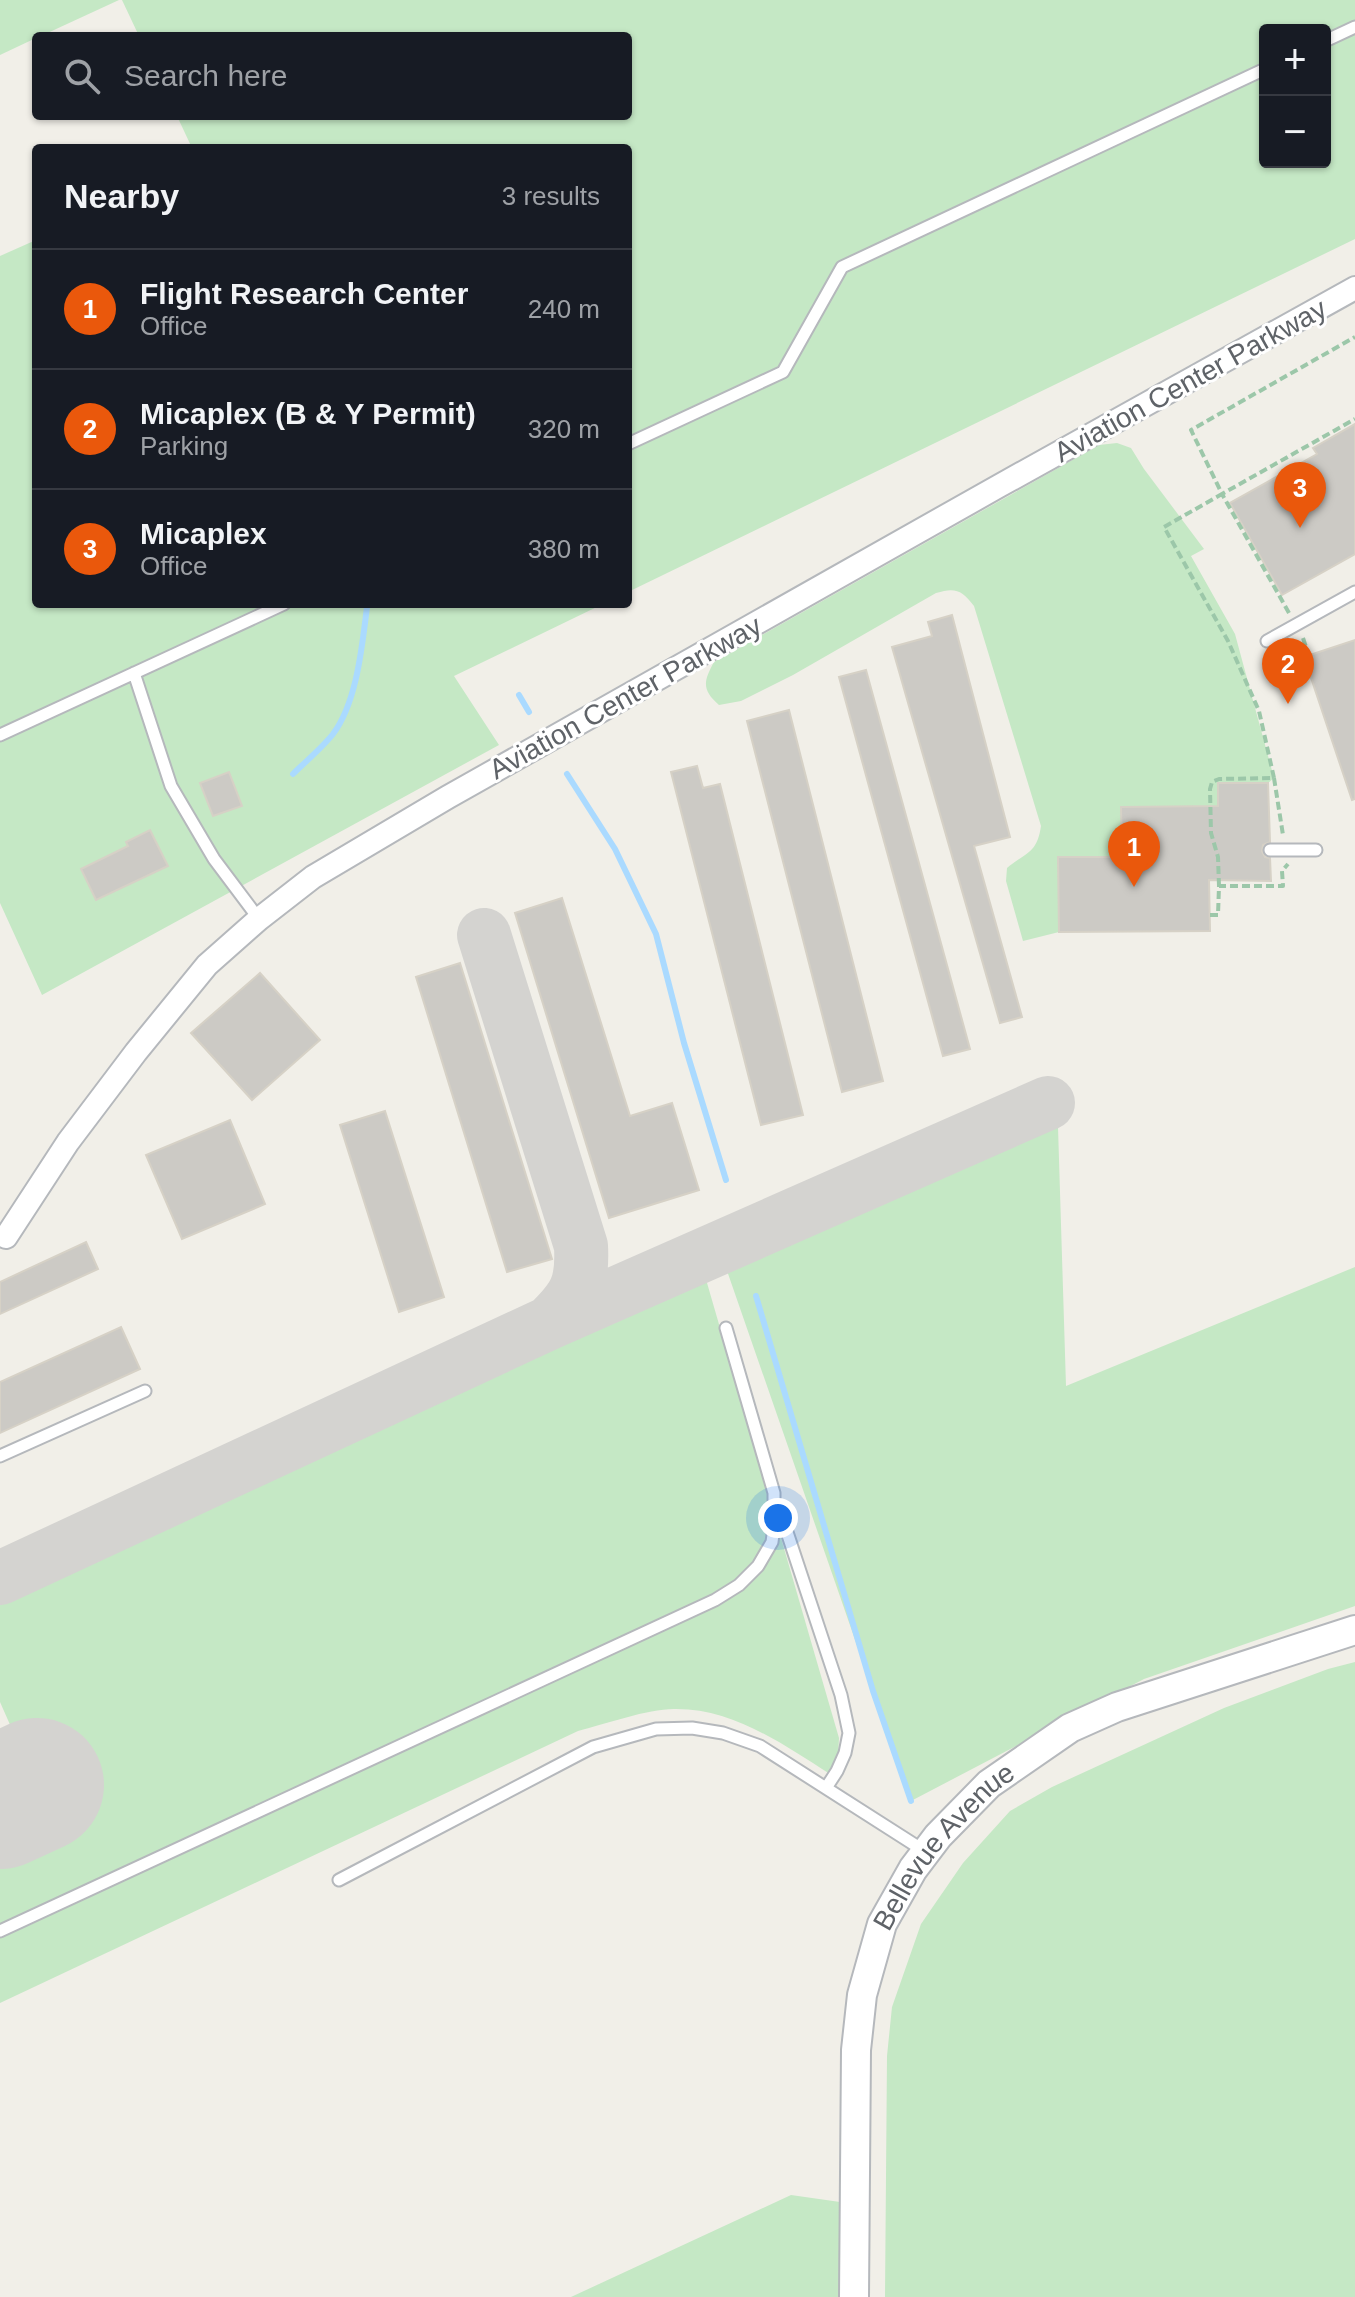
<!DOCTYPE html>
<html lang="en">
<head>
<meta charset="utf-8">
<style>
  :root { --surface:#171b24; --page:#20242c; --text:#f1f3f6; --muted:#9ea1a6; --line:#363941; --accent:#ea580c }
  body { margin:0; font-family:Arial,sans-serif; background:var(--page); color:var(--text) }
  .controls { position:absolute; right:24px; top:24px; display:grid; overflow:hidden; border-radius:8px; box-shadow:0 2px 6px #0004 }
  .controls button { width:72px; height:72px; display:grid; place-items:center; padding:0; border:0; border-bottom:2px solid var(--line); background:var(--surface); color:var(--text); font:40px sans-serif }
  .you { position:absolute; left:778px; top:1518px; width:28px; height:28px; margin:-20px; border:6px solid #fff; border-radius:50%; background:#1a73e8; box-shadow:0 0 0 12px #1a73e833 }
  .badge { display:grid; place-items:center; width:52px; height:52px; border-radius:50%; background:var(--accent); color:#fff; font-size:26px; font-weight:700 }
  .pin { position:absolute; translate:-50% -66px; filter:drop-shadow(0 2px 4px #0008) }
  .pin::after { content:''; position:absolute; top:42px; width:28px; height:24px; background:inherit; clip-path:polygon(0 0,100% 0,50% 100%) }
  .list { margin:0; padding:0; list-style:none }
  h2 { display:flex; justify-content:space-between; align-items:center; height:104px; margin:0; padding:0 32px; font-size:34px }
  h2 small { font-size:26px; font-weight:400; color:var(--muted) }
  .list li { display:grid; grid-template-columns:52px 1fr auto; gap:24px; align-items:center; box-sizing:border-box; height:120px; padding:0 32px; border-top:2px solid var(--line) }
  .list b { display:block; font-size:30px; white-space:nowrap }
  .list p { margin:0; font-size:26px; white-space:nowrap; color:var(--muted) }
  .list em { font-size:26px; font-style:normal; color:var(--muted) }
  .icon { flex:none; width:44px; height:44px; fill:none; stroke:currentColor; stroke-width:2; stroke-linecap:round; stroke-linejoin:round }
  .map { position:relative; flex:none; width:1355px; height:2297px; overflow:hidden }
  .search { position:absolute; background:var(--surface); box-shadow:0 2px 6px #0004; left:32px; top:32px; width:600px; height:88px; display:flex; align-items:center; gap:20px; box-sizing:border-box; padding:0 28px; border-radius:8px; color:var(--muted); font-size:30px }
  .panel { position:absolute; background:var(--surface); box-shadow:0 2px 6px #0004; left:32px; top:144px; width:600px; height:464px; border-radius:8px }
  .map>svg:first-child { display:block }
  .green { fill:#c5e8c5; fill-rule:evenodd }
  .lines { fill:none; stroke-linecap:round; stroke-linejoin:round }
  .stream { stroke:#aadaff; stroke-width:6 }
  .taxiway { stroke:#d4d3d0; stroke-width:54 }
  .runway { stroke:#d4d3d0; stroke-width:134 }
  .building { fill:#cccac5; stroke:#d6d1c6; stroke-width:2 }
  .service-casing { stroke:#b5b8bc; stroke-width:15 }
  .minor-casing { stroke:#b5b8bc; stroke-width:26 }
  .tertiary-casing { stroke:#b5b8bc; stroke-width:32 }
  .path { stroke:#9cc7a9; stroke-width:4; stroke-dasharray:8 4; stroke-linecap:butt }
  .service { stroke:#fff; stroke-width:11 }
  .minor { stroke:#fff; stroke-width:22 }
  .tertiary { stroke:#fff; stroke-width:28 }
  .labels { text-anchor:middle; stroke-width:6; stroke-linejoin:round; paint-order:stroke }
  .street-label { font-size:28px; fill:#5f6368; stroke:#fff }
</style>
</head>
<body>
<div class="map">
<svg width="1355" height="2297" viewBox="0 0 1355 2297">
  <rect width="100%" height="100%" fill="#f1efe8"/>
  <path class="green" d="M0,0H119L41,36H36V38L0,55Z
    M122,0H1355V239L628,592V148H192L177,116H628V36H139ZM1265,30H1325V162H1265Z
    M36,240V604H603L454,676L499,745L42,995L0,903V256Z
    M1117,443L1131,448L1144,469L1204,549L1191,556L1235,634L1274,778L1268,783H1218V807H1122V857H1058L1059,932L1023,941L1006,881L1007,868C1026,852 1037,854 1041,826L974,606C962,590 955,587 936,593L793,675L741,701L719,705C702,690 703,682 714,662L1099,445Z
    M1058,1127L1066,1386L1355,1267V1606L1144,1679L911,1801L725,1265Z
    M705,1276L839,1738L838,1757L830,1774C782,1744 733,1708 674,1709C647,1709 606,1724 578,1731L0,2003V1857L56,1829L0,1702V1600L25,1593Z
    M1355,1662V2297H885L887,2056L892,2007L921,1924L963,1863L1010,1811L1052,1787L1224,1708L1328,1669Z
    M791,2195L840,2202L839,2297H571Z"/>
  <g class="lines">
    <path class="stream" d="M519,695L529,712
      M293,774C306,761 322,748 333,734C357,702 362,646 367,607
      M567,774L615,849L656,934L684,1043L726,1180
      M756,1296L873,1691L911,1801"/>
    <path class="taxiway" d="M484,935L581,1246C583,1284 576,1297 549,1323
      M0,1578L549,1323L1048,1103"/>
    <path class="runway" d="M0,1802L37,1785"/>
  </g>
  <path class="building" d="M1355,424V554L1282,595L1230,503L1317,454L1313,448Z
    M952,615L1010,837L974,846L1022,1017L1000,1023L892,647L932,636L928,622Z
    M1355,640V799L1352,800L1304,657Z
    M866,670L970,1049L943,1056L839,677Z
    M789,710L883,1081L842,1092L747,721Z
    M697,766L703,788L720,784L803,1115L761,1125L671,772Z
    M229,772L242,806L213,816L200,783Z
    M1218,783H1268L1270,842L1263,845L1262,851L1265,857L1270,858L1271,881L1209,880L1210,931L1059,932L1058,857H1122L1121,807L1218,806Z
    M150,830L168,866L96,900L81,869L128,846L126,842Z
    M562,898L630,1116L672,1103L699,1190L609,1218L515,913Z
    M460,963L552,1259L507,1272L416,977Z
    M260,973L320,1040L252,1100L191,1033Z
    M385,1111L444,1297L399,1312L340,1125Z
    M230,1120L265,1204L182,1239L146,1155Z
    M86,1242L98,1269L0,1314V1282Z
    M121,1327L140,1369L0,1433V1382Z"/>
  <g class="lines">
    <defs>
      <path id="service" d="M1325,41L1355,27
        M628,444L783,372L842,267L1265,69
        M1267,641L1355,592
        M134,673L171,786L214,859L259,919
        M0,735L284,604
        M1270,850H1316
        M0,1456L145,1391
        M778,1505L841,1695L849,1733L845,1753L837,1771L826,1788
        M339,1880L593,1747L656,1729L692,1728L723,1733L760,1746L926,1852
        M0,1931L715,1600L739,1585L758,1566L772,1542L774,1527V1493L726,1328"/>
      <path id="minor" d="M6,1237L68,1142L136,1052L207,965L259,919L313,877L448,797L999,486L1355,288"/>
      <g id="tertiary">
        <path id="s1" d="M854,2297L856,2050L862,1995L882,1924L913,1869L938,1836L989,1784L1070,1728L1117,1707L1355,1630"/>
      </g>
    </defs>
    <use href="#service" class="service-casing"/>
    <use href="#minor" class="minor-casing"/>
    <use href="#tertiary" class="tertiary-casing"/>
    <path class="path" d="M1289,613L1222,494L1355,419
      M1303,638L1309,656
      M1274,778L1283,835
      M1219,886L1218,857L1211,833L1210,789L1212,782L1219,779L1274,778L1259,711L1228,641L1164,527L1222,494L1191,430L1355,337
      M1210,915H1218L1219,886H1283L1282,871L1288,864"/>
    <use href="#service" class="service"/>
    <use href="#minor" class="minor"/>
    <use href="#tertiary" class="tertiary"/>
  </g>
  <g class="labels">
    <g class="street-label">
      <text transform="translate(1190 380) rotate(-29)" y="10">Aviation Center Parkway</text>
      <text transform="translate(625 697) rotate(-29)" y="10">Aviation Center Parkway</text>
      <text dy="10" stroke="none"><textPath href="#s1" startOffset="476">Bellevue Avenue</textPath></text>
    </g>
  </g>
</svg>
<div class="controls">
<button>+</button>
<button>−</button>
</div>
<div class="you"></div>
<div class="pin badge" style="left:1134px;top:887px">1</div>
<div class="pin badge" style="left:1288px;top:704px">2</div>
<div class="pin badge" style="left:1300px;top:528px">3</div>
<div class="search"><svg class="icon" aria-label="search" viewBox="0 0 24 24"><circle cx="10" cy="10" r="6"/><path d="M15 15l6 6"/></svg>Search here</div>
<section class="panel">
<h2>Nearby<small>3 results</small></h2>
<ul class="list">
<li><span class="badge">1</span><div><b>Flight Research Center</b><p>Office</p></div><em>240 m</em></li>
<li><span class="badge">2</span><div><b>Micaplex (B &amp; Y Permit)</b><p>Parking</p></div><em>320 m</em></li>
<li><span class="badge">3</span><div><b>Micaplex</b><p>Office</p></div><em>380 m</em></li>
</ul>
</section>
</div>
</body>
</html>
